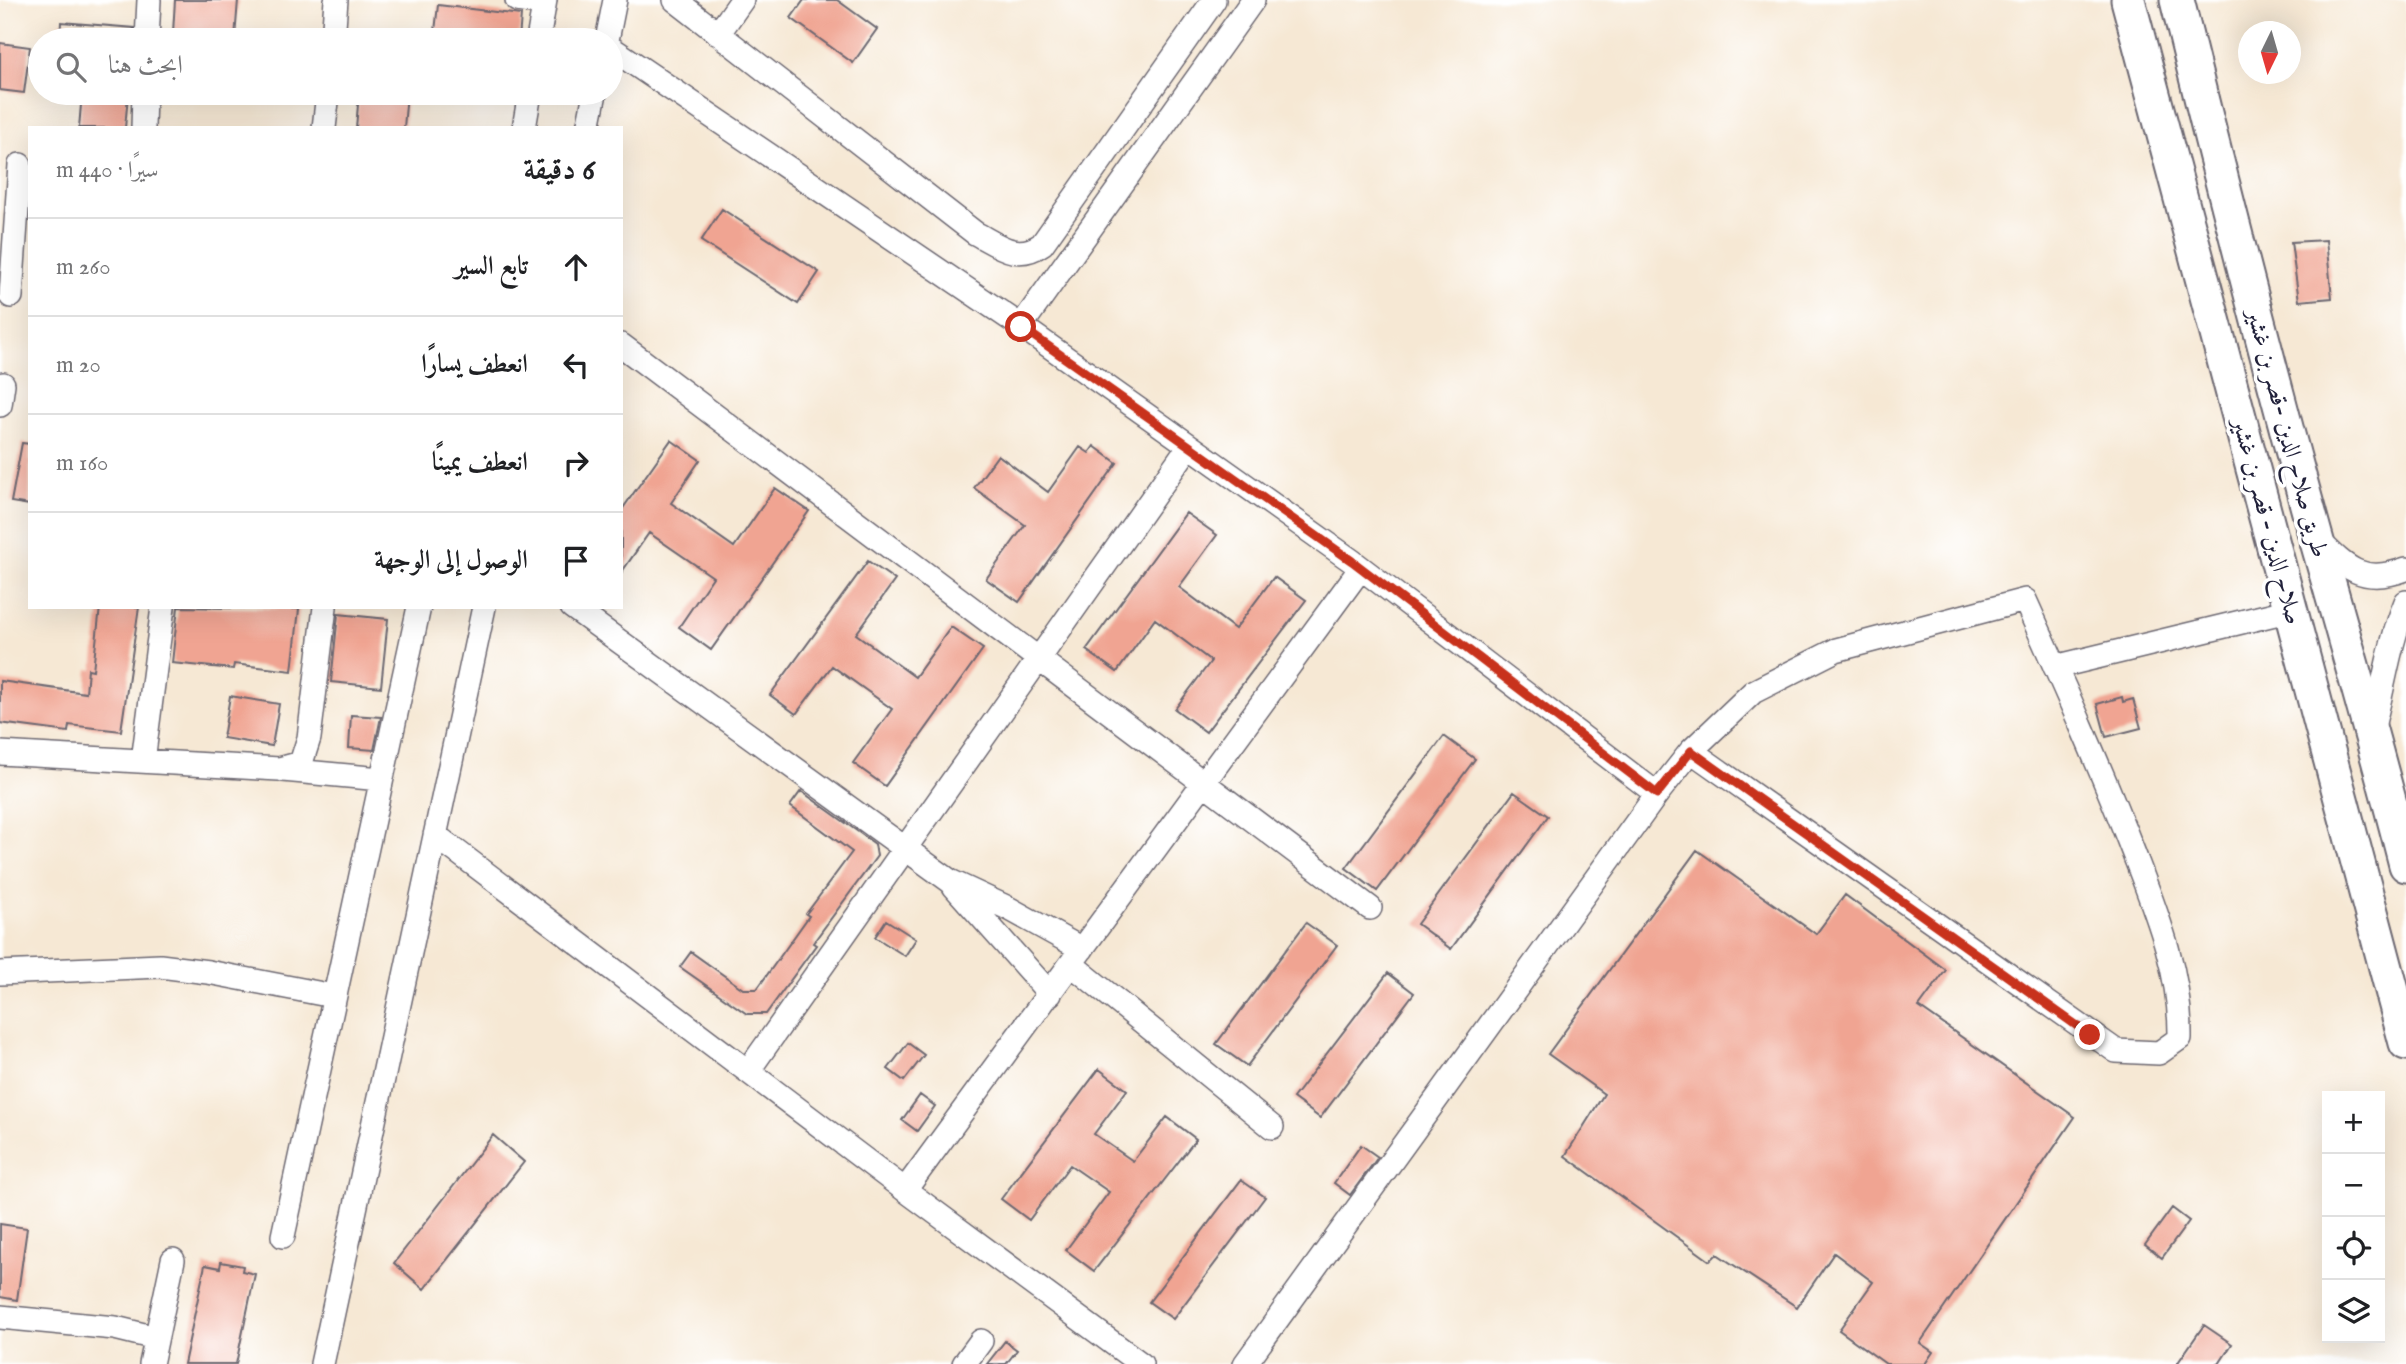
<!DOCTYPE html>
<html lang="ar">
<head>
<meta charset="utf-8">
<style>
  :root { --surface:#fff; --page:#f2f2f2; --text:#202124; --muted:#757577; --line:#e0e0e0 }
  body { margin:0; font-family:"IM FELL English",Amiri,serif; background:var(--page); color:var(--text); direction:rtl }
  .controls { position:absolute; right:21px; bottom:21px; display:grid; overflow:hidden; border-radius:0px; box-shadow:0 7px 28px #0002 }
  .controls button { width:63px; height:63px; display:grid; place-items:center; padding:0; border:0; border-bottom:2px solid var(--line); background:var(--surface); color:var(--text); font:35px sans-serif }
  .compass { position:absolute; left:2238px; top:21px; width:63px; height:63px; border-radius:50%; background:var(--surface); box-shadow:0 7px 28px #0002; rotate:185deg }
  .stop { position:absolute; width:21px; height:21px; margin:-16px; border:5px solid #c8321e; border-radius:50%; background:#fff }
  .stop.end { background:#c8321e; border-color:#fff; box-shadow:0 2px 7px #0008 }
  .list { margin:0; padding:0; list-style:none }
  h2 { display:flex; justify-content:space-between; align-items:center; height:91px; margin:0; padding:0 28px; font-size:30px }
  h2 small { font-size:23px; font-weight:400; color:var(--muted) }
  .list li { display:grid; grid-template-columns:46px 1fr auto; gap:21px; align-items:center; box-sizing:border-box; height:98px; padding:0 28px; border-top:2px solid var(--line) }
  .list b { display:block; font-size:26px; white-space:nowrap }
  .list em { font-size:23px; font-style:normal; color:var(--muted) }
  .icon { flex:none; width:38px; height:38px; fill:none; stroke:currentColor; stroke-width:2; stroke-linecap:round; stroke-linejoin:round }
  .map { position:relative; flex:none; width:2406px; height:1364px; overflow:hidden; direction:ltr }
  .search { position:absolute; background:var(--surface); box-shadow:0 7px 28px #0002; left:28px; top:28px; width:595px; height:77px; display:flex; align-items:center; gap:18px; box-sizing:border-box; padding:0 24px; border-radius:38px; color:var(--muted); font-size:26px }
  .panel { position:absolute; background:var(--surface); box-shadow:0 7px 28px #0002; left:28px; top:126px; width:595px; height:483px; border-radius:0px; direction:rtl }
  .map>svg:first-child { display:block }
  .building { fill:#f0a492 }
  .lines { fill:none; stroke-linecap:round; stroke-linejoin:round }
  .minor-casing { stroke:#6c6771; stroke-width:26 }
  .highway-casing { stroke:#6c6771; stroke-width:37 }
  .minor { stroke:#fff; stroke-width:23 }
  .highway { stroke:#fff; stroke-width:33 }
  .route { stroke:#c8321e; stroke-width:9 }
  .labels { text-anchor:middle; stroke-width:7; stroke-linejoin:round; paint-order:stroke }
  .street-label { font-size:24px; fill:#22223b; stroke:#fff }
</style>
</head>
<body>
<div class="map">
<svg width="2406" height="1364" viewBox="0 0 2406 1364">
  <rect width="100%" height="100%" fill="#fff"/>
  <filter id="ink" filterUnits="userSpaceOnUse"><feTurbulence type="fractalNoise" baseFrequency=".0143" numOctaves="2"/><feDisplacementMap in="SourceGraphic" scale="14" xChannelSelector="R" yChannelSelector="G"/><feConvolveMatrix kernelMatrix="1 2 1 2 8 2 1 2 1" color-interpolation-filters="sRGB"/></filter>
  <filter id="wash" filterUnits="userSpaceOnUse"><feTurbulence type="fractalNoise" baseFrequency=".00686" numOctaves="4" result="noise"/><feDisplacementMap in="SourceGraphic" scale="28" xChannelSelector="R" yChannelSelector="G"/><feGaussianBlur stdDeviation="1.57" result="paint"/><feColorMatrix in="noise" values="0 0 0 0 0 0 0 0 0 0 0 0 0 0 0 0 0 1.4 0 .05"/><feComposite in="paint" operator="in"/></filter>
  <g filter="url(#wash)">
    <rect width="100%" height="100%" fill="#f6e8d4"/>
    <g id="blocks">
      <path class="building" d="M175,0H238L235,38L173,33Z
        M804,0H837L877,29L853,63L791,18Z
        M438,5L521,15L519,40H434Z
        M61,22L134,28L133,40H60Z
        M0,43L30,47L24,93L0,90Z
        M82,93L128,95L125,128H79Z
        M359,93H407L404,128H356Z
        M722,209L819,272L798,304L701,241Z
        M2326,240L2332,298L2299,301L2291,242Z
        M671,440L700,460L671,503L734,547L775,488L809,511L711,650L679,627L713,577L649,533L621,573V511Z
        M22,443L30,444V505L11,502Z
        M1094,446L1117,463L1019,602L986,579L1025,525L974,488L998,455L1048,492L1080,447L1089,453Z
        M1186,513L1217,535L1179,587L1235,629L1274,577L1306,600L1206,732L1175,709L1211,661L1155,619L1117,672L1086,650Z
        M868,561L895,580L856,634L915,677L951,627L983,649L885,786L853,763L892,709L832,666L796,714L770,695Z
        M100,607H139L121,731L69,725L68,732L0,723V681L86,693L88,669L93,670Z
        M178,607L299,609L292,671L234,664L233,669L172,663Z
        M338,614L388,619L381,687L331,682Z
        M230,696L279,704L272,746L223,738Z
        M2122,697L2123,702L2133,699L2141,728L2106,737L2097,704Z
        M351,715L381,717L374,750L349,748Z
        M1444,736L1475,759L1377,891L1346,868Z
        M801,791L875,844L877,856L813,943L816,945L766,1014H747L680,967L691,952L743,989H757L809,916L806,914L852,852L790,806Z
        M1514,792L1548,816L1451,949L1417,924Z
        M1697,850L1816,934L1845,895L1946,970L1919,1007L2075,1117L1920,1343L1933,1352L1925,1364H1886L1839,1330L1873,1282L1834,1253L1797,1307L1717,1254L1710,1261L1565,1156L1604,1094L1548,1054Z
        M886,920L916,939L905,956L875,937Z
        M1306,923L1337,945L1247,1066L1216,1044Z
        M1388,973L1414,993L1320,1118L1293,1098Z
        M908,1043L924,1055L904,1081L888,1069Z
        M1099,1069L1127,1090L1094,1134L1133,1161L1167,1117L1196,1139L1094,1271L1066,1250L1109,1192L1070,1165L1029,1220L1001,1199Z
        M920,1095L935,1106L917,1131L902,1120Z
        M493,1135L524,1162L424,1289L394,1263Z
        M1361,1145L1378,1157L1350,1195L1334,1183Z
        M1241,1180L1265,1197L1173,1319L1149,1302Z
        M2172,1208L2189,1221L2162,1258L2145,1245Z
        M0,1224L27,1228L17,1300L0,1297Z
        M221,1262L243,1266L242,1271L255,1274L236,1364H184L205,1265L220,1268Z
        M2204,1325L2232,1344L2219,1364H2177Z
        M1005,1341L1017,1350L1006,1364H987Z"/>
    </g>
  </g>
  <g filter="url(#ink)">
    <use href="#blocks" fill-opacity="0" stroke="#6c6771" stroke-width="2"/>
    <g class="lines">
      <defs>
        <path id="minor" d="M517,0L544,4
          M675,0L975,233C998,245 1017,262 1042,244L1214,0
          M718,34L742,0
          M147,40L149,0
          M333,40L336,0
          M538,40L545,0
          M607,40L615,0
          M611,48L1021,326L1352,561L1657,794
          M143,128L144,93
          M324,128L328,93
          M524,128L530,93
          M588,128L595,93
          M11,296L20,165
          M1021,326L1253,0
          M621,345L1370,908
          M0,405L3,384
          M2318,540C2347,569 2363,585 2406,569
          M572,607L950,881L1008,908L1082,949
          M2055,667L2291,610
          M2372,730C2384,687 2389,643 2406,602
          M0,753L279,769L301,763L309,738L325,607
          M143,761L163,607
          M283,770L381,779
          M435,835L905,1190L1141,1364
          M954,886L1050,994
          M1071,964L1272,1127
          M0,973L160,966L208,972L333,996
          M748,1071L1189,446
          M905,1190L1361,568
          M283,1236L419,607
          M0,1317L115,1328L156,1338
          M151,1364L173,1260
          M322,1364L484,607
          M964,1364L981,1341
          M1245,1364L1657,794L1691,751L1753,692L1836,650L2025,600C2063,684 2101,768 2134,854C2157,914 2181,973 2180,1038L2159,1053L2116,1051L1691,751"/>
        <path id="highway" d="M2128,0L2406,1043
          M2177,0C2221,180 2267,360 2316,538C2347,647 2378,755 2406,865"/>
      </defs>
      <use href="#minor" class="minor-casing"/>
      <use href="#highway" class="highway-casing"/>
      <use href="#minor" class="minor"/>
      <use href="#highway" class="highway"/>
    </g>
  </g>
  <g class="lines" filter="url(#ink)">
    <path class="route" d="M1021,327L1352,561L1657,794L1691,751L2090,1035"/>
  </g>
  <g class="labels">
    <g class="street-label">
      <text transform="translate(2288 433) rotate(75)" y="8">طريق صلاح الدين -قصر بن غشير</text>
      <text transform="translate(2268 521) rotate(75)" y="8">صلاح الدين - قصر بن غشير</text>
    </g>
  </g>
</svg>
<div class="controls">
<button>+</button>
<button>−</button>
<button><svg class="icon" aria-label="locate" viewBox="0 0 24 24"><circle cx="12" cy="12" r="6"/><path d="M12 2v4M12 18v4M2 12h4M18 12h4"/></svg></button>
<button><svg class="icon" aria-label="layers" viewBox="0 0 24 24"><path d="M12 4l9 5-9 5-9-5zM3 14l9 5 9-5"/></svg></button>
</div>
<svg class="compass" viewBox="-18 -18 36 36"><path d="M0-13l5 13h-10z" fill="#e53935"/><path d="M0 13l5-13h-10z" fill="#757577"/></svg>
<div class="stop" style="left:1021px;top:327px"></div>
<div class="stop end" style="left:2090px;top:1035px"></div>
<div class="search"><svg class="icon" aria-label="search" viewBox="0 0 24 24"><circle cx="10" cy="10" r="6"/><path d="M15 15l6 6"/></svg>ابحث هنا</div>
<section class="panel">
<h2>6 دقيقة<small>سيرًا · 440 m</small></h2>
<ul class="list">
<li><svg class="icon" aria-label="ahead" viewBox="0 0 24 24"><path d="M12 20V5M6 11l6-6 6 6"/></svg><div><b>تابع السير</b></div><em>260 m</em></li>
<li><svg class="icon" aria-label="left" viewBox="0 0 24 24"><path d="M17 20v-9H6M10 6l-5 5 5 5"/></svg><div><b>انعطف يسارًا</b></div><em>20 m</em></li>
<li><svg class="icon" aria-label="right" viewBox="0 0 24 24"><path d="M7 20v-9h11M14 6l5 5-5 5"/></svg><div><b>انعطف يمينًا</b></div><em>160 m</em></li>
<li><svg class="icon" aria-label="arrive" viewBox="0 0 24 24"><path d="M6 21V4h12l-3 4 3 4H6"/></svg><div><b>الوصول إلى الوجهة</b></div></li>
</ul>
</section>
</div>
</body>
</html>
